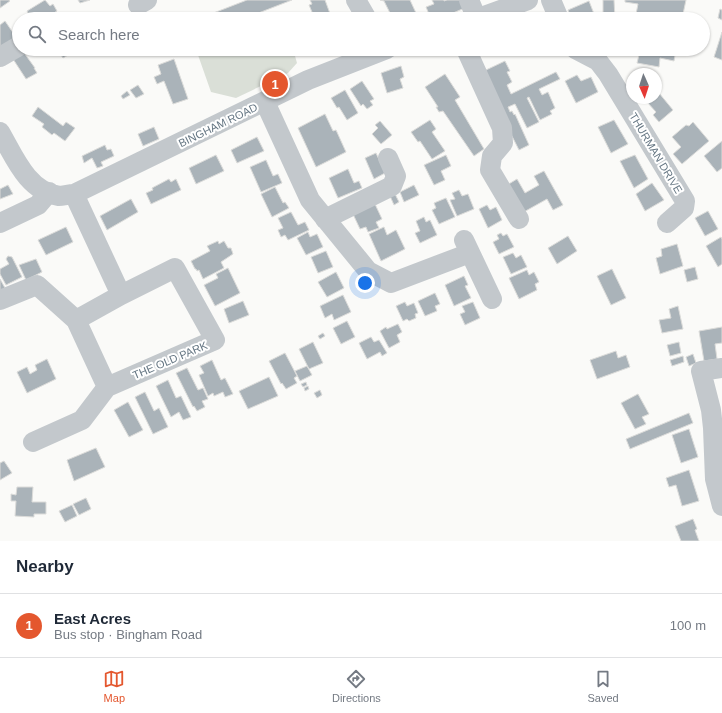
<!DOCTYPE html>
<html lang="en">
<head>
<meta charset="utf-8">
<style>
  :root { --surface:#fff; --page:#f6f6f7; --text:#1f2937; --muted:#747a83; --line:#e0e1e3; --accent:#e4572e }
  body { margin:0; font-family:Arial,sans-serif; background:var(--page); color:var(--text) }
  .compass { position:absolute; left:626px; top:68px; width:36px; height:36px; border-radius:50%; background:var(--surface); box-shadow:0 1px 3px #0004; rotate:177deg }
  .you { position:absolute; left:365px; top:283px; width:14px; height:14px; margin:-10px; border:3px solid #fff; border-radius:50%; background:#1a73e8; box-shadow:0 0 0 6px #1a73e833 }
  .badge { display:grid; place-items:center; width:26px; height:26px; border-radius:50%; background:var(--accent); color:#fff; font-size:13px; font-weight:700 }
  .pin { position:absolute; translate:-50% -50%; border:2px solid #fff; box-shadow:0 1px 4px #0006 }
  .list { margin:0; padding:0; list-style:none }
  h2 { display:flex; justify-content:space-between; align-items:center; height:52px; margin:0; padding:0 16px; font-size:17px }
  h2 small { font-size:13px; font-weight:400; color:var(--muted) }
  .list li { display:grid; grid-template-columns:26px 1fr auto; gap:12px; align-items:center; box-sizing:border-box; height:64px; padding:0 16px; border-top:1px solid var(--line) }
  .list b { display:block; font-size:15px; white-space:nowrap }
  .list p { margin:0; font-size:13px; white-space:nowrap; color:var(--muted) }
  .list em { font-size:13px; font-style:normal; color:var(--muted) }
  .icon { flex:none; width:22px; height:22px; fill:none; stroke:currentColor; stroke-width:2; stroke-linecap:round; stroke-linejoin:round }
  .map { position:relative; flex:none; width:722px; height:541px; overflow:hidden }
  .search { position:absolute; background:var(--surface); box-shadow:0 1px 3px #0004; left:12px; right:12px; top:12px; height:44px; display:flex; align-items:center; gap:10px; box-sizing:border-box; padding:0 14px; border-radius:22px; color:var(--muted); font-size:15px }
  .sheet { height:116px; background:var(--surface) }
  nav { display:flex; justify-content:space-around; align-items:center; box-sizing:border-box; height:56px; border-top:1px solid var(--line); background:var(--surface); font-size:11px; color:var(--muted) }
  nav a { display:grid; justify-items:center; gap:2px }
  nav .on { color:var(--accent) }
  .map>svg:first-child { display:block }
  .grass { fill:#dadfd7 }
  .building { fill:#aab3b9; stroke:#dcdcda }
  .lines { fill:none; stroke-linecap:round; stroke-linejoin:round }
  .minor { stroke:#c3c8cc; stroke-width:20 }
  .labels { text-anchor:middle; stroke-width:4; stroke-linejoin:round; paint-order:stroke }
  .street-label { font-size:11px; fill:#657683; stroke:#fff }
</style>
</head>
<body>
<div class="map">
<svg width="722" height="541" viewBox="0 0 722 541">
  <rect width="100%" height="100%" fill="#fafaf8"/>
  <path class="grass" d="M213,49H293L297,63L288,73L236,98L211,92L198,55Z"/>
  <path class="building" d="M0,0H9L10,1L0,8Z
    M45,0L50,6L53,4L57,11L44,19L40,13L38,14L40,17L37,19H31L27,11Z
    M78,0H90L80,3Z
    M247,0H292L243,19H198Z
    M310,0H325L332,19H315L309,5L312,4Z
    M380,0H410L416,13L404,19H393L384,1Z
    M432,0H444V1L447,0H464L467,7L439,19H431L426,7L434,4Z
    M603,0H614L615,19H603Z
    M625,0H686L682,19H635L638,4L625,2Z
    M589,1L596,19H571L568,10Z
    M720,9L722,10V20L718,18Z
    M57,12L62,19H47Z
    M87,13L90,18L76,19Z
    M5,21L18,40L0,52V25Z
    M722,32V60L714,57Z
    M57,49H78L63,58Z
    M629,49H676L674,61L660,58L659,67L637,63L639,55L628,53Z
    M22,50L35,68H34L37,73L26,79L13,59Z
    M174,59L188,99L173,104L164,81L157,84L154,77L161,74L158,65Z
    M505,61L510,71L507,72L512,82L507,85L511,94L556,72L560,79L539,89L542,95L548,92L555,108L550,111L552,114L540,120L529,97L527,98L539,122L527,128L515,104L508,107L510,112L512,111L514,115L515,114L529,145L519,150L486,85V70Z
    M401,66L404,77L400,79L403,88L387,93L381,73Z
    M445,74L460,97L455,100L484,149L474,156L443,111L439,112L436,107H438L425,87Z
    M577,75L581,81L591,77L598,92L576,103L565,81Z
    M362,81L374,99L370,101L373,105L367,109L363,104L361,106L350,89Z
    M138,85L144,94L136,98L130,90Z
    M345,90L358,113L347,120L339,107L337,108L331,98Z
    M127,91L130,95L123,99L121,96Z
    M659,93L673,110L659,122L653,115L656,112L647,102L652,98H656V95Z
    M38,107L63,126L66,122L75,128L65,141L54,133L52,135L42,127L44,124L32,116Z
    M325,114L333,131L336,130L346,152L316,167L298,128Z
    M430,120L436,129L432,132L445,151L432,159L420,141L418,142L411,132Z
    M614,120L628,144L611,153L598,127Z
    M380,121L392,135L381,144L372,134L378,128L375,125Z
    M693,122L709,141L682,164L673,154L681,147L672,137L686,125L689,126Z
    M154,127L159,139L143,146L138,134Z
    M257,137L264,151L237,163L231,150Z
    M722,141V168L717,172L704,156Z
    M105,145L107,150L111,149L114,156L101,162L103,166L97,168L92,158L84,163L82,156Z
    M376,153L385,173L374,179L365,158Z
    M216,155L224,171L196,184L189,168Z
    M446,155L451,166L441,171L445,180L434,185L424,165Z
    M635,155L648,179L634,188L620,161Z
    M266,160L273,176L278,174L282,183L261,192L250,167Z
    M348,169L354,183L359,181L362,188L338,198L329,178Z
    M544,171L563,205L553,210L547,199L522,213L507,185L517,179L525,193L539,185L534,176Z
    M169,179L171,182L176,179L181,190L151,204L146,193L153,190L152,188Z
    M652,183L664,200L645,211L636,194Z
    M8,185L13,194L0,199V189Z
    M414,185L419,195L404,202L400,192Z
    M275,187L283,203L285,202L289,208L272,217L261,194Z
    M459,190L462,196L468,194L474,209L457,216L450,200L455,199L452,193Z
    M395,194L399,202L394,205L390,196Z
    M446,198L455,217L439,224L432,210L436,208L434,203Z
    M131,199L138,212L107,230L100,216Z
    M374,202L382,219L376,222L379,228L368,232L366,227L360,229L352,212Z
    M487,205L490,210L496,207L502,220L488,228L479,209Z
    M708,211L718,229L705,236L695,218Z
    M291,212L298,225L305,222L309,230L288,240L285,235L281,237L278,230L283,228L278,218Z
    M424,217L426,222L430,220L437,235L420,243L415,233L420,231L416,221Z
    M66,227L73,242L46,255L38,240Z
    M384,227L387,235L396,230L405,249L381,261L369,234Z
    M308,232L310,237L317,234L323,247L306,255L297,238Z
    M501,233L503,236L507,234L514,247L499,254L493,242L499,239L497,235Z
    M568,236L577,251L557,264L548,248Z
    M721,237L722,239V264L718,267L706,246Z
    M218,241L219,244L224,241L228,248H231L233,254L221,262L224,268L203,279L199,270L197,271L196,269H195L191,261L210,251L207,246Z
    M677,244L683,266L660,274L656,258L662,256L661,249Z
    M326,251L333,267L318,273L311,257Z
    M513,253L516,258L521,255L527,267L511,274L503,257Z
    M8,256L12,257L22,277L6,285L0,274V269L9,264L6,259Z
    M36,259L42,272L26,280L19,265Z
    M695,267L698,279L687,282L684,270Z
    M228,268L240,293L215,306L204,285L218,278L216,274Z
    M612,269L626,298L611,305L597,276Z
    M527,270L529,275L534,272L539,282L535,284L537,290L519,299L509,278Z
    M336,272L344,288L327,297L318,282Z
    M464,276L468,285L465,286L471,298L454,306L445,285Z
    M0,279L5,288L0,291Z
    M435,293L440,304L435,306L437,311L425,316L418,301Z
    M343,295L351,312L334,320L332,314L325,318L320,306Z
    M243,301L249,315L229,323L224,309Z
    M405,302L407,306L414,303L418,313L415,314L416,318L409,321L407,319L403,321L396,306Z
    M473,302L480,318L465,325L460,314L465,312L462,306Z
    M678,306L683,329L662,333L659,320L671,318L669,309Z
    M347,321L355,337L341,344L333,328Z
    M398,324L402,332L397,335L400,342L389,348L380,331L386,327L387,329Z
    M722,327V343L715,344L717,359L704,361L699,331Z
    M323,333L325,336L320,339L318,336Z
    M371,337L374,342L379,340L387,353L382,356L380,352L367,359L359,343Z
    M313,342L323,363L309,369L299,349Z
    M679,342L681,353L670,356L667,345Z
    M616,351L618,358L626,355L630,367L597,379L590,360Z
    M285,353L297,376L294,378L297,383L286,389L282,383L281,384L269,361Z
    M693,354L696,363L689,366L686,357Z
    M683,356L684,362L672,366L670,360Z
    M47,359L56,379L27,393L17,372L27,367L30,374L37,370L35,365Z
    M212,360L221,380L225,378L233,394L225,397L223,392L214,396L213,393L208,396L199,375L204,373L200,366Z
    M307,366L312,375L300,381L295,371Z
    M187,368L198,390L203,388L208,399L202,401L205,407L197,411L194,406L193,407L176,373Z
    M269,377L278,396L248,409L239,391Z
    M168,380L176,398L181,396L191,417L183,420L179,412L171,417L156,386Z
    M306,382L307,385L303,387L301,384Z
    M308,386L309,389L305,391L304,388Z
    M320,390L322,395L317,398L314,393Z
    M145,392L154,411L159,408L168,427L153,434L135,397Z
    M638,394L649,414L642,417L646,424L635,429L621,403Z
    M128,402L143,430L129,437L114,410Z
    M689,413L693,423L630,449L626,439Z
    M689,429L698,457L681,463L672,435Z
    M96,448L105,467L74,481L67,460Z
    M4,461L12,473L0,480V463Z
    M689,470L699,501L682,506L676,485L669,487L666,478Z
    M17,487H33L32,502H46V514H34V517L15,516L16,501H11V494L16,495Z
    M86,498L91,509L79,515L73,504Z
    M72,505L77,516L65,522L59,511Z
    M693,519L697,529L695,530L699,541H681L675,526Z"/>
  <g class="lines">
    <path class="minor" d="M356,0L367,19
      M469,0L477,19
      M551,0L559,19
      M138,5L147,0
      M476,19L528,0
      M466,49L502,128L503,143L492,156L490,170L519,219
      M575,49L598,61L608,74L685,201L684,208L667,223
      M0,57L19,46
      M265,102L310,200L368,271L391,283L470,253
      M0,132C14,156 27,191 59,196C63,196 69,194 74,194L308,80L387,49
      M74,194L121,295L175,268L215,340L107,387L76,320L121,295
      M325,219L392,186L396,176L388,158
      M0,223L38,205L49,192
      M464,240L492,299
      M0,300L37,285L76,320
      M722,368L701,371L711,410L713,428L715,479L722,506
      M33,442L82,420L107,387"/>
  </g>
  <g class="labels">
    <g class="street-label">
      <text transform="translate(218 125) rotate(-26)" y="4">BINGHAM ROAD</text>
      <text transform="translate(656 153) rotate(59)" y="4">THURMAN DRIVE</text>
      <text transform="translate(170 360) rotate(-23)" y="4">THE OLD PARK</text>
    </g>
  </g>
</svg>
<svg class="compass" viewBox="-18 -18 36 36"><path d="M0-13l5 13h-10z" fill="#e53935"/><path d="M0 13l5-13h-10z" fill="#747a83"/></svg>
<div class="you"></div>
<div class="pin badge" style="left:275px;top:84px">1</div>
<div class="search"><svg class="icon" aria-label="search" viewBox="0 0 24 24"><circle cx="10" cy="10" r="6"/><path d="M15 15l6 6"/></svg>Search here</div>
</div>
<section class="sheet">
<h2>Nearby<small></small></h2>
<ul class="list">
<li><span class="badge">1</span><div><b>East Acres</b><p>Bus stop · Bingham Road</p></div><em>100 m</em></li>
</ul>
</section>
<nav>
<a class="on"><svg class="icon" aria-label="map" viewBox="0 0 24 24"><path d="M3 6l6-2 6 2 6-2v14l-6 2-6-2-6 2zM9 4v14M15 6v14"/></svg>Map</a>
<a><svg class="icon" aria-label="directions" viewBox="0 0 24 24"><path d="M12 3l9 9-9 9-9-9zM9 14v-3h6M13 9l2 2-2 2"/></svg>Directions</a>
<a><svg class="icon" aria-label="saved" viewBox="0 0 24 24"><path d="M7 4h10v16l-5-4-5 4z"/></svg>Saved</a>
</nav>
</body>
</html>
